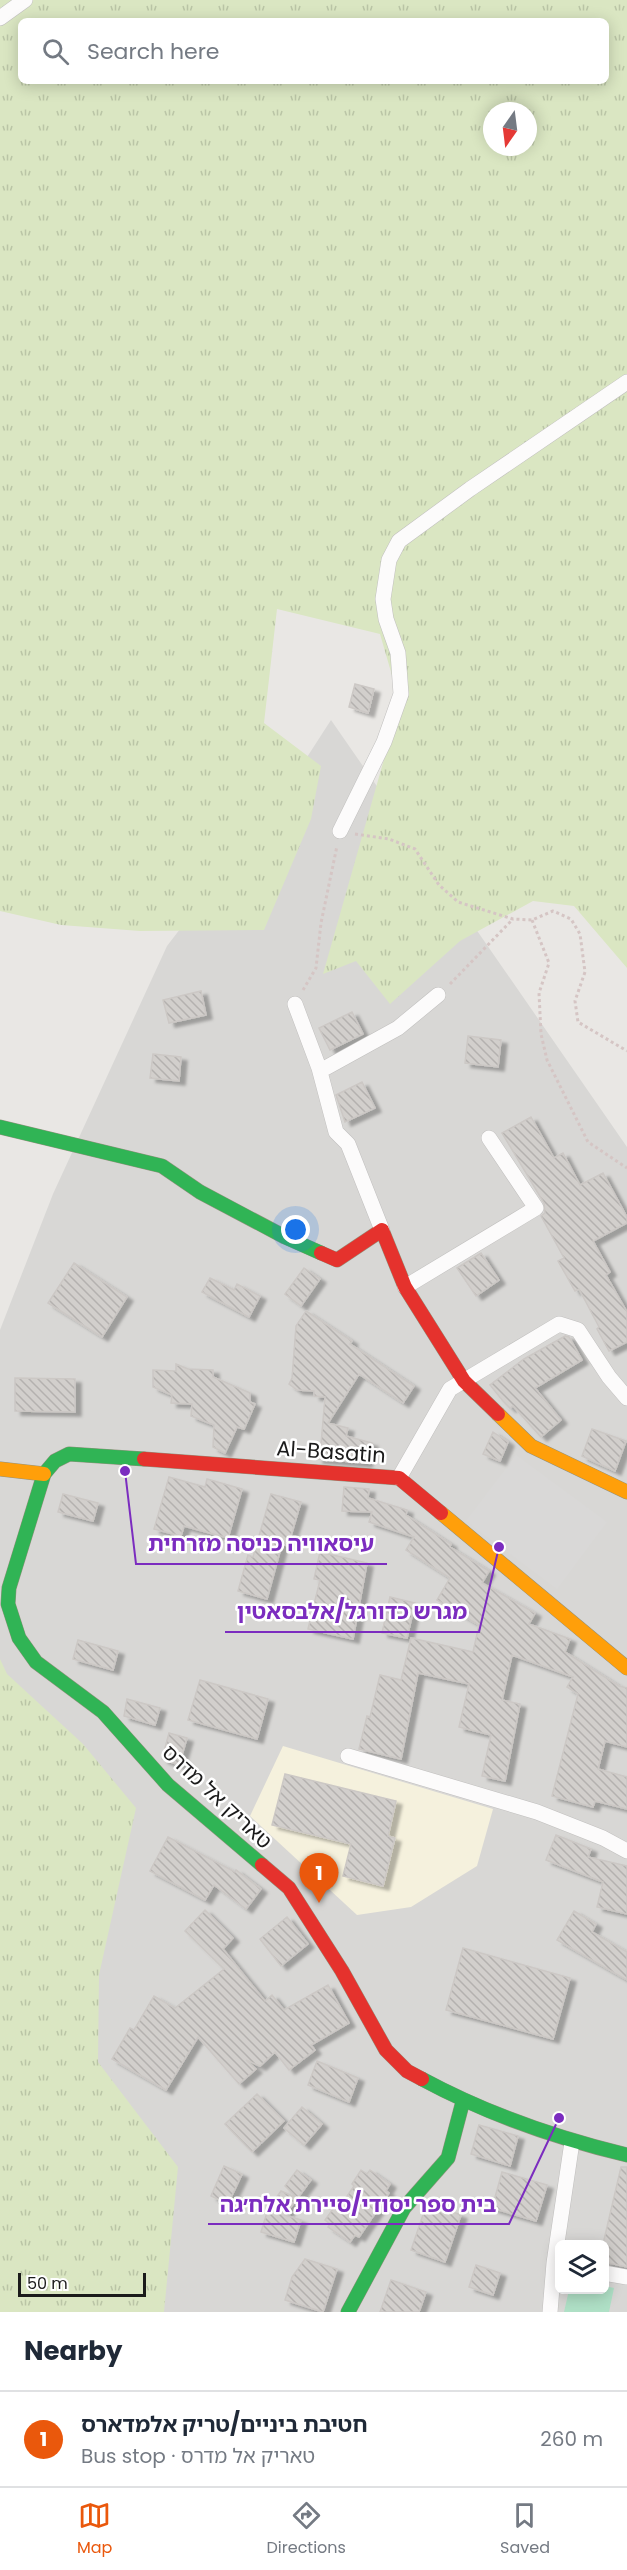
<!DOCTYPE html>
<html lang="en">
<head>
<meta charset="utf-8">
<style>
  :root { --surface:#fff; --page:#f2f2f3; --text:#1f2937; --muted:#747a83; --line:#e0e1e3; --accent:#ea580c }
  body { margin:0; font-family:Poppins,"Noto Sans Hebrew",sans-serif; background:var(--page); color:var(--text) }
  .controls { position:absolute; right:18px; bottom:18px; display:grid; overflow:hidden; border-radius:9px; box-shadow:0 3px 15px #0003 }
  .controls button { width:54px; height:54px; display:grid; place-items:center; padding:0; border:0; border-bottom:2px solid var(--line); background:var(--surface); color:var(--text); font:30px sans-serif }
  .compass { position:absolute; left:483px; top:102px; width:54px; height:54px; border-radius:50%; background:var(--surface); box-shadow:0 3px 15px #0003; rotate:194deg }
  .scale { position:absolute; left:18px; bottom:15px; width:128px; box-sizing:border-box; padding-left:6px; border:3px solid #1b1b1b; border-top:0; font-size:16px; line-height:21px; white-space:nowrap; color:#1b1b1b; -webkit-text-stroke:4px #fff; paint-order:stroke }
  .you { position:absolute; left:296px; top:1230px; width:21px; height:21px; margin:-15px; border:4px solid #fff; border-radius:50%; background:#1a73e8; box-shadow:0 0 0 9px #1a73e833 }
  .badge { display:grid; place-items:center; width:39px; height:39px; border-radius:50%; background:var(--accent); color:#fff; font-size:20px; font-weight:700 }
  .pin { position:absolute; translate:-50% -50px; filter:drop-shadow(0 2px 3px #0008) }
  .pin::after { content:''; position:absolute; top:32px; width:21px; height:18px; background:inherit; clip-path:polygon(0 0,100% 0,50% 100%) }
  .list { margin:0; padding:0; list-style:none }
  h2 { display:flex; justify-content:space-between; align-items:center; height:78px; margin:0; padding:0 24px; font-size:26px }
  h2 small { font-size:20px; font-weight:400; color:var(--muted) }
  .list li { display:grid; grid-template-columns:39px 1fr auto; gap:18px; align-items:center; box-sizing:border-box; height:96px; padding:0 24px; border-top:2px solid var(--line) }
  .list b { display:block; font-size:22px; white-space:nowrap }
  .list p { margin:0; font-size:20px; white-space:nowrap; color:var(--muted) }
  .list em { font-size:20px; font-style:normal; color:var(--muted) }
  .icon { flex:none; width:33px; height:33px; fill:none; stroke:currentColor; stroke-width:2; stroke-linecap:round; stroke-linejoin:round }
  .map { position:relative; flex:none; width:627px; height:2312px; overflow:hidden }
  .search { position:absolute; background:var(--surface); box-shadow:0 3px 15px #0003; left:18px; right:18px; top:18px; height:66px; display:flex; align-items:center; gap:15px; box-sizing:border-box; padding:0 21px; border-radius:9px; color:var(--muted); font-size:22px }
  .sheet { height:174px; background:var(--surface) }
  nav { display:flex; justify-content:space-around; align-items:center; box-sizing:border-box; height:84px; border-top:2px solid var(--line); background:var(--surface); font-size:16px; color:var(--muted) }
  nav a { display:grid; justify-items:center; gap:3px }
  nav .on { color:var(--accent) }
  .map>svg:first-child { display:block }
  .residential { fill:#d8d7d5; fill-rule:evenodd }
  .education { fill:#f5f1dd }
  .grass { fill:url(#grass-tufts); fill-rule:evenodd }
  .pitch { fill:#afe0c6 }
  .parking { fill:#d9d8d7 }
  .building { fill:url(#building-back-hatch); stroke:#ccc8c5; stroke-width:1.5; filter:url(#shadow) }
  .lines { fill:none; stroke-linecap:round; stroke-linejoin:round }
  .street-casing { stroke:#c0bfbe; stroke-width:16 }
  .fast-casing { stroke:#92927d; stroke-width:15 }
  .slow-casing { stroke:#92927d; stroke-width:15 }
  .jam-casing { stroke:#92927d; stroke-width:15 }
  .path { stroke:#d5c5c4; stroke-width:3; stroke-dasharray:3 3; stroke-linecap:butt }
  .street { stroke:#fcfbfb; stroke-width:15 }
  .fast { stroke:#30b455; stroke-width:14 }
  .slow { stroke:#ff9f0a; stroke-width:14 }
  .jam { stroke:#e5322d; stroke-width:14 }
  .labels { text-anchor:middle; stroke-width:5; stroke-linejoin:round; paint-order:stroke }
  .street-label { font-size:21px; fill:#1b1b1b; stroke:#fff }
  .leader { fill:none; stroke:#7b2cbf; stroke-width:2 }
  .callout-dot { fill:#7b2cbf; stroke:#fff; stroke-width:2 }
  .callout-label { font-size:22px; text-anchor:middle; font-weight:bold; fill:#7b2cbf; stroke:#fff; stroke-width:5; stroke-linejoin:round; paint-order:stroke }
</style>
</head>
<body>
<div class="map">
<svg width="627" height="2312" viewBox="0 0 627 2312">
  <defs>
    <pattern id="grass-tufts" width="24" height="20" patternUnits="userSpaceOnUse" patternTransform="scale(1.5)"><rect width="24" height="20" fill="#dae6c2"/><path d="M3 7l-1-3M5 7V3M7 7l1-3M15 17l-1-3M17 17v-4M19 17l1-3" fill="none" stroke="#bac5a6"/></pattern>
    <pattern id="building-back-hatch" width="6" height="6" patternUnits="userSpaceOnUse" patternTransform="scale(1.5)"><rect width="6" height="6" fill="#d2cfcc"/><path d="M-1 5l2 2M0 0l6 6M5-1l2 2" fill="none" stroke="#b4b1af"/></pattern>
    <filter id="shadow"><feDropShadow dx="6" dy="4" stdDeviation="1.5" flood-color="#0004"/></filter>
  </defs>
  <rect width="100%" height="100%" fill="#e9e7e4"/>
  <path class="residential" d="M331,720L627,1147V2312H35L0,1910V1330L53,1194L167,946L280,799ZM560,2244H604V2290H560Z"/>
  <path class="education" d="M283,1746L493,1809L477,1866L411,1907L357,1915L250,1816Z"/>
  <path class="grass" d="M0,0H627V968L574,906L533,901L460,941L390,1004L356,961L323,974L400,703L380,634L277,609L264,723L321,766L311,819L264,930L140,931L61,925L0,911ZM21,21H606V81H21ZM492,111H528V147H492Z
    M0,1659L7,1674L83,1744L136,1808L99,1975L98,2062L178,2167L164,2312H0Z"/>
  <path class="pitch" d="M605,2286L614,2288L609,2312H564L569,2290H604Z"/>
  <path class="parking" d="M516,1455L607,1522L557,1589L466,1521Z"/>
  <path class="building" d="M355,684L374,689L368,713L349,707Z
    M201,991L206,1015L169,1023L163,1000Z
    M352,1012L363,1034L330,1050L319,1028Z
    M468,1036L501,1040L498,1067L465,1063Z
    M153,1054L181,1057L179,1081L150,1078Z
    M362,1082L375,1108L345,1122L336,1095Z
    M531,1117L554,1158L563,1153L580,1185L603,1173L627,1217V1223L593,1241L610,1272L606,1275L627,1312V1342L609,1351L597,1329L599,1327L579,1289L575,1291L558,1261L564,1258L541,1216L545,1213L544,1203L502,1133Z
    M481,1253L499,1280L476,1296L457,1268Z
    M74,1263L127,1297L102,1337L48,1303Z
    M304,1268L320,1279L301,1306L285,1294Z
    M210,1278L234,1290L237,1284L260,1296L249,1317L202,1292Z
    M306,1311L352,1341L350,1344L414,1386L403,1403L359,1374L328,1423L348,1428L346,1436L372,1443L366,1463L317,1459L321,1444L325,1397L314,1396V1391L297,1390L289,1384L292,1378L296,1326Z
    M565,1336L569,1337L582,1360L535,1388L561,1420L541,1437L513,1406L510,1408L503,1401L490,1385L524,1359Z
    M176,1364L188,1369L213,1370V1377L250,1393V1402L255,1404L244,1429L237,1427L225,1453L213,1447L214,1425L191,1416L192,1404L171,1403L172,1395L153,1387V1370L176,1371Z
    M15,1378L75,1379V1412L15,1411Z
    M592,1429L626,1441L615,1471L582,1456Z
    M493,1432L508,1442L500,1461L483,1454Z
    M169,1477L205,1487L207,1479L242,1489L228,1538L184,1526L181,1536L154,1529Z
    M344,1487L369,1489L368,1498L407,1510L406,1515L451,1544L450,1547L489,1571L482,1583L535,1613L529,1624L570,1639L565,1652L619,1686L627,1688V1747L605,1741L598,1769L627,1777V1809L595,1801L593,1807L552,1796L578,1694L567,1687L573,1677L512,1655L502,1700L520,1704L505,1781L482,1776L491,1735L459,1727L469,1684L418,1673L401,1759L359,1749L367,1716L370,1717L380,1675L401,1680L411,1638L473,1652L479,1625L437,1600L450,1578L406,1550L414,1537L369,1522L372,1512L342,1511Z
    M63,1494L98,1503L93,1521L58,1512Z
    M271,1494L301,1502L288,1546L282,1544L267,1599L238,1591L248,1555L253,1557Z
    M320,1552L367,1563L353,1639L308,1629L320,1580L314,1579Z
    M390,1597L415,1603L407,1638L382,1633Z
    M78,1640L118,1651L113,1670L73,1659Z
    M200,1680L268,1699L257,1739L188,1720Z
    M127,1699L160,1708L155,1725L124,1716Z
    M169,1733L187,1738L179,1765L162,1759Z
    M285,1774L396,1801L388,1836L395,1838L383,1886L343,1876L351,1844L272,1825Z
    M556,1835L591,1849L588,1857L627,1866V1914L597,1907L603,1882L546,1860Z
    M168,1837L235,1872L236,1870L261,1889L246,1909L214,1885L205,1900L150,1871Z
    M205,1910L233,1938L223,1949L265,2001L272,1995L284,2010L328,1985L349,2023L311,2045L315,2050L289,2070L275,2052L260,2066L246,2060L256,2069L239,2084L198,2037L166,2090L112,2059L130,2028L134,2030L154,1996L175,2008L224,1969L185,1931Z
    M574,1911L596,1924L592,1932L627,1952V1980L557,1940Z
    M287,1917L308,1944L281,1966L260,1939Z
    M463,1948L570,1978L553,2039L446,2010Z
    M317,2061L358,2078L349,2102L308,2085Z
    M257,2094L284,2121L252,2152L225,2124Z
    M302,2107L322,2124L304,2145L284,2128Z
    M479,2125L518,2136L510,2166L471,2154Z
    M224,2166L242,2174L228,2204L211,2196Z
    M621,2167H627V2267L604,2262V2244H603Z
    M297,2170L311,2180L285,2215L301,2220L294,2242L261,2232L268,2209L281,2191L297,2198L285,2186Z
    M361,2170L367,2174L370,2170L390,2184L386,2191L389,2193L359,2237L355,2235L350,2242L328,2227L330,2224L325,2220L335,2206L339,2208L354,2186L352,2184Z
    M502,2172L547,2185L536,2221L492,2208Z
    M427,2203L461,2215L445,2262L411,2250Z
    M305,2259L337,2269L323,2312L285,2300L292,2277Z
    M476,2265L500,2273L493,2295L469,2287Z
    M391,2280L426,2292L419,2312H380Z"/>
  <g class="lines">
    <defs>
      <path id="street" d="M0,18L25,0
        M340,831L384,742L401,694L398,653L386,619L383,599L389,560L399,541L470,489L627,382
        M295,1004L319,1068L336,1132L348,1144L382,1230
        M320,1071L398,1028L438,995
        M405,1287L536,1208L489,1138
        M399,1478L450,1389L559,1324L578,1330L609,1377L627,1398
        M348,1756L537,1812L603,1838L627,1851
        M604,2273L627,2277
        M550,2312L554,2263L572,2142"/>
      <path id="fast" d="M0,1127L162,1166L200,1192L285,1237L321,1253
        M144,1459L69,1454L55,1461L44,1474L9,1588L8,1604L19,1638L36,1662L103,1712L168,1785L262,1865
        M422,2079C487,2114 556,2138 627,2155
        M348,2312L404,2208L448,2158L463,2101"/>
      <path id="slow" d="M498,1414L531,1446L627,1492
        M0,1469L44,1474
        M441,1513L627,1668"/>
      <path id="jam" d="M321,1253L337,1260L382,1230L405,1287L464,1381L498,1414
        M144,1459L399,1478L441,1513
        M262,1865L289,1888L342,1971L386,2050L407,2071L422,2079"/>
    </defs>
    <use href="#street" class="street-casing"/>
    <use href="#fast" class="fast-casing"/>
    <use href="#slow" class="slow-casing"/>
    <use href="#jam" class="jam-casing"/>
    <path class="path" d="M355,834L389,839L415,849L439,885L458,902L513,919L532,920L553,911L571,919L580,934L585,972L575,1001L578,1022L627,1051
      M532,920L549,963L539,993L541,1034L547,1060L588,1142L627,1168
      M450,984L513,919
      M303,990L316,968L321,923L337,846"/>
    <use href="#street" class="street"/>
    <use href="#fast" class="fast"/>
    <use href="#slow" class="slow"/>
    <use href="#jam" class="jam"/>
  </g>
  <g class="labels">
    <g class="street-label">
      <text transform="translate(331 1452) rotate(4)" y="7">Al-Basatin</text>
      <text transform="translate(217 1797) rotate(43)" y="7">טאריק אל מדרס</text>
    </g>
  </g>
  <path class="leader" d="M125 1471L136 1564H387M499 1547L479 1632H225M559 2118L509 2224H208"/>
  <g class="callout-dot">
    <circle cx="125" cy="1471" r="6"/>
    <circle cx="499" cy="1547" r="6"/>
    <circle cx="559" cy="2118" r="6"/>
  </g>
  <g class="callout-label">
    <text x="261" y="1551">עיסאוויה כניסה מזרחית</text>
    <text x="352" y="1619">מגרש כדורגל/אלבסאטין</text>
    <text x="358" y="2212">בית ספר יסודי/סיירת אלח׳גה</text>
  </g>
</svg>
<div class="controls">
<button><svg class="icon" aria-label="layers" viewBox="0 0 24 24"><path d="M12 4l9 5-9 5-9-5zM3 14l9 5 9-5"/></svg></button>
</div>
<svg class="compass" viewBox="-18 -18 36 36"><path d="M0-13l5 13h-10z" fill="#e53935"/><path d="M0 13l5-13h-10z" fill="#747a83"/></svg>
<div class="scale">50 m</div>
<div class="you"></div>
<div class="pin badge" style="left:319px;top:1903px">1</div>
<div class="search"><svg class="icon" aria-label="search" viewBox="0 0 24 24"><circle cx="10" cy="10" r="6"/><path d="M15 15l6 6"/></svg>Search here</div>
</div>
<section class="sheet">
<h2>Nearby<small></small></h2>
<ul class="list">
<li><span class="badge">1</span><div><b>חטיבת ביניים/טריק אלמדארס</b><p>Bus stop · טאריק אל מדרס</p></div><em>260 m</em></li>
</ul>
</section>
<nav>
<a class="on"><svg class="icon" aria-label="map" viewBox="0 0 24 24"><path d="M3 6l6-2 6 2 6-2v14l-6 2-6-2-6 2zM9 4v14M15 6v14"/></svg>Map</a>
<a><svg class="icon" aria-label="directions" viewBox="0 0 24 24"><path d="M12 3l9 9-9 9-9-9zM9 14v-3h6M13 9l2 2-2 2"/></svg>Directions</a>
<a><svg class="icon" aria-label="saved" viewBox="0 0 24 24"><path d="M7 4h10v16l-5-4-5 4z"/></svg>Saved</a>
</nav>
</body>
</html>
